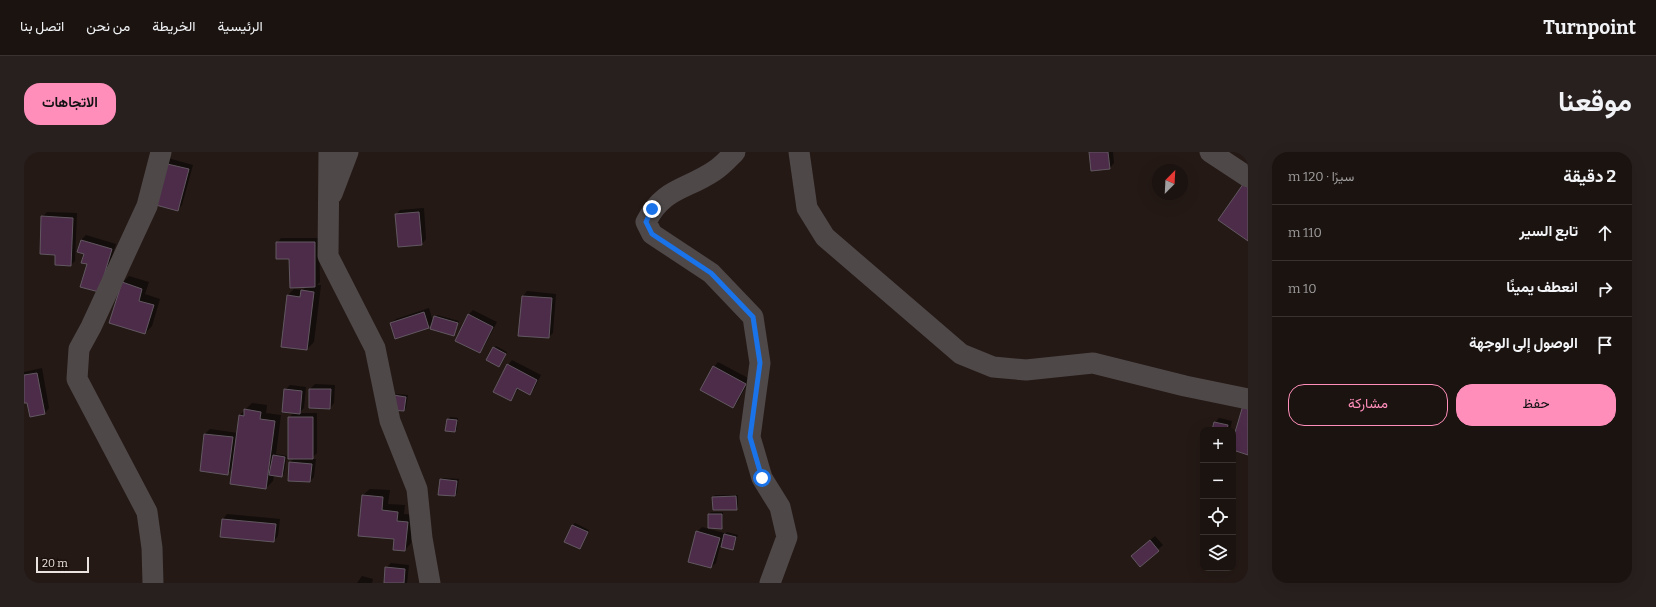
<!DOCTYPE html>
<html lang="ar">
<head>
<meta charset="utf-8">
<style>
  :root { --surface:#1b1310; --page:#28201e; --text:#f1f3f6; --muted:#a09e9f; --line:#393230; --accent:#ff8ebb }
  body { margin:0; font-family:Bitter,Vazirmatn,serif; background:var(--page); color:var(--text); direction:rtl }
  .controls { position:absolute; right:12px; bottom:12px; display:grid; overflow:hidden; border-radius:8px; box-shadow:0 4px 16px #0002 }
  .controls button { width:36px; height:36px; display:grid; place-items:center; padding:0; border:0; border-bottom:1px solid var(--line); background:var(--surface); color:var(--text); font:20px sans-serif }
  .compass { position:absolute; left:1128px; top:12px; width:36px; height:36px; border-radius:50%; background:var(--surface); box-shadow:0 4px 16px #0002; rotate:24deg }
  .scale { position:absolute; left:12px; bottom:10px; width:53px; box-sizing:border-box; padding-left:4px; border:2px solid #ebe3e0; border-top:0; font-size:11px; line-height:14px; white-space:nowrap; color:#ebe3e0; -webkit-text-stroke:3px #1b100c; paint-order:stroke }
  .stop { position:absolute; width:12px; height:12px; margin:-9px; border:3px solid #1a73e8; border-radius:50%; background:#fff }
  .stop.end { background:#1a73e8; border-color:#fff; box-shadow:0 1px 4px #0008 }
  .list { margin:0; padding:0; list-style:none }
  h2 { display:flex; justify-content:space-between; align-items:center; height:52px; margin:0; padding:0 16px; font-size:17px }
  h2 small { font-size:13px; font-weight:400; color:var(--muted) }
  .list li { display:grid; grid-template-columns:26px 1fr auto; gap:12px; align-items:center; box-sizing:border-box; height:56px; padding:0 16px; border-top:1px solid var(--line) }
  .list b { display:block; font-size:15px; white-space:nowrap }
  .list em { font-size:13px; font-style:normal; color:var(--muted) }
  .actions { display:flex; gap:8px; padding:12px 16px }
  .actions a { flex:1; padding:9px 0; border:1px solid var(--accent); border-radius:16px; text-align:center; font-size:14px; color:var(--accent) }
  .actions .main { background:var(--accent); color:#111 }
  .icon { flex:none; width:22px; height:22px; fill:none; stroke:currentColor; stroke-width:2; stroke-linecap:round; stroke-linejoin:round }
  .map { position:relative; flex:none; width:1224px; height:431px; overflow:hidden; direction:ltr; border-radius:16px }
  header { display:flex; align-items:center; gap:24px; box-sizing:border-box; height:56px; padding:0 20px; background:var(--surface); border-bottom:1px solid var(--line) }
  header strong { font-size:19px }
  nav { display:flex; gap:22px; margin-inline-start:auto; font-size:14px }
  .intro { display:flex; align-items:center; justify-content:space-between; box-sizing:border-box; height:96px; padding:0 24px }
  h1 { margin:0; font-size:28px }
  .button { padding:10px 18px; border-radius:16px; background:var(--accent); color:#111; font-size:14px; font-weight:700 }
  main { display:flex; gap:24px; padding:0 24px }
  aside { flex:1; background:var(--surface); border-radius:16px; box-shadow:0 4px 16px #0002 }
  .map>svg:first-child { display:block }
  .shadow { fill:#0007 }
  .building { fill:#4d2c4a; stroke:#625861 }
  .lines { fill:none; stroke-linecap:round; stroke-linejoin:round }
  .minor { stroke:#4e4848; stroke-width:21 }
  .route { stroke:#1a73e8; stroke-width:5 }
</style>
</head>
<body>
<header>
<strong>Turnpoint</strong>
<nav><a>الرئيسية</a><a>الخريطة</a><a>من نحن</a><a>اتصل بنا</a></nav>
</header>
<div class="intro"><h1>موقعنا</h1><a class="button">الاتجاهات</a></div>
<main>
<aside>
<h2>2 دقيقة<small>سيرًا · 120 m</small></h2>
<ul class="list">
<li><svg class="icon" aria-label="ahead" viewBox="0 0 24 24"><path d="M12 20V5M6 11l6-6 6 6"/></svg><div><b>تابع السير</b></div><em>110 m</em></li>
<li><svg class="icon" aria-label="right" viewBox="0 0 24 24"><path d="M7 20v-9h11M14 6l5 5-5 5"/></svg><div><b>انعطف يمينًا</b></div><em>10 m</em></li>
<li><svg class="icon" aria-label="arrive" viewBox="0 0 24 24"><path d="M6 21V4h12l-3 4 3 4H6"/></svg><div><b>الوصول إلى الوجهة</b></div></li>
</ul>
<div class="actions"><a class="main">حفظ</a><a>مشاركة</a></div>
</aside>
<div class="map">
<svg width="1224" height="431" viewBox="0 0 1224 431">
  <rect width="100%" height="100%" fill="#241915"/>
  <path class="shadow" d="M1066,0H1089L1090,11L1086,16Z
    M144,6L169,13L158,53L154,58L129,52Z
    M400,56L402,87L398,92L372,63L376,58Z
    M23,60L53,61L51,109L47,113L32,102L18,65Z
    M62,83L92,92L79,135L61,102L54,100L57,88Z
    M257,86H295L296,130L293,133H297L290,190L283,197L258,194L264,143L270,137L279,138L282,135L266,106L253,91Z
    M105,124L125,130L121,142L136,147L128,174L121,181L98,131Z
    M503,139L532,142L529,181L525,185L499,144Z
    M405,156L409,170L405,175L367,171L372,167Z
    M449,158L473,170L460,195L455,200L444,163Z
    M413,163L435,169L429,183L411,165Z
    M472,194L483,200L477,212L470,196Z
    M488,208L517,223L510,237L506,242L495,236L486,248L484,213Z
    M694,210L726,227L713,251L709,255L690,215Z
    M18,216L25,256L21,261L6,263L4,250H0V220Z
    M291,232L311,233L310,251L306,256L286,237Z
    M266,233L282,235L280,256L275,261H293V301L287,307H292L290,325L286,329L266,310L271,306L265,266L270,260L261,238Z
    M372,242L384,243L382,256L380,258L370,244Z
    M228,251L243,253L242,261L257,263L252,302L263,304L260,322L258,324L250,323L249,329L242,336L209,316L204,321L177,318L181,282L186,277L214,281L216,263Z
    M426,265L434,266L433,277L431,279L424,268Z
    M1195,266L1208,269L1206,278H1189L1191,271Z
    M419,326L435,327L433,341L431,343L417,328Z
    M346,337L366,338L364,352L381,353L380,362L390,363L387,391L381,398L339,343Z
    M691,343H714V355L712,357L689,345Z
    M687,360H699V373L697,376L685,362Z
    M203,362L256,367L254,384L250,389L199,367Z
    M551,371L565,378L556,396L549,373Z
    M678,375L700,381L699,385L703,380L714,383L708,397L696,394L692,411L687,415L673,380Z
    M1131,384L1139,393L1116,413L1113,399Z
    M367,411L385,413L383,431H361L362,416Z
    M338,424L349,427L348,431H333Z"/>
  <path class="building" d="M1065,0H1084L1086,17L1067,19Z
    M139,11L165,17L154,59L128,52Z
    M1222,28L1224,29V89L1194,68Z
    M395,60L398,93L374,95L371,62Z
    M17,64L49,66L47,114L31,113V103L16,102Z
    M57,88L88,97L75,140L56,135L63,112L57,111L60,102L53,100Z
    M252,90H291V135L266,136L265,107H252Z
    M98,130L118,137L115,149L130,153L121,182L85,171Z
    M277,138L290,140L283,198L257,195L263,143L276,145Z
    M498,144L528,146L525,186L494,184Z
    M400,160L405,176L371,187L366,171Z
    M444,162L469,175L456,201L431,189Z
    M410,164L434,171L430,184L406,177Z
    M469,195L482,202L475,215L462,208Z
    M483,212L513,228L506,243L493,236L487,249L469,240Z
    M689,214L722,232L709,256L676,238Z
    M13,221L21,262L6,265L3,251H0V223Z
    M260,237L278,239L276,262L258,260Z
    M285,237H307L306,257L285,256Z
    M369,243L382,245L380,259L367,258Z
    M1220,250L1224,252V303L1209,298V287Z
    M220,257L237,260L236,267L251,269L242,337L206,332L215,263L220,264Z
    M264,265H289V307H264Z
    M423,267L433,268L431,280L421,279Z
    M1190,270L1204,273L1203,278H1188Z
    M180,282L209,285L204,323L176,319Z
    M249,303L261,305L258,325L245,323Z
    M265,310L288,312L286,330L264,329Z
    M416,327L433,329L431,344L414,343Z
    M338,343L359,345L358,358L374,360L373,369L384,370L381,399L369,398L370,387L334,384Z
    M712,344L713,358H689L688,345Z
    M684,362H698V377L684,376Z
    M198,367L252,372L250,390L196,385Z
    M548,373L564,380L556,397L540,390Z
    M672,379L696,386L687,416L664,410Z
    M700,382L712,385L709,398L697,395Z
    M1126,388L1135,399L1116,415L1107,404Z
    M361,415L381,417L380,431H360Z"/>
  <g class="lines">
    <path class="minor" d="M305,0L304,104L351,196L366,269L393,337L398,386L406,431
      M711,0C705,6 698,14 690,19C662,38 639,36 622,70L628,82L687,121L729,165L736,211L726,285L738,326L756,355L763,385L746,431
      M775,0L783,56L801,85L937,202L969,215L1002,218L1069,211L1161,234L1224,247
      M1186,0L1224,25
      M308,42L324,0
      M129,431L128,396L123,360L53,227L55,197L67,175L123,54L137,0"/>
  </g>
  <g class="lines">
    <path class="route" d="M628,57L622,70L628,82L687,121L729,165L736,211L726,285L738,326"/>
  </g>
</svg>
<div class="controls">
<button>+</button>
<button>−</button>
<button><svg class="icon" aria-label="locate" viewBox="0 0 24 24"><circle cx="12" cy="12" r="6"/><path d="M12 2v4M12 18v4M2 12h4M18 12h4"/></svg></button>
<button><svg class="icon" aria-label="layers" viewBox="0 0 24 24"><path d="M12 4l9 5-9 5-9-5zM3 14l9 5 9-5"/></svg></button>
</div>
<svg class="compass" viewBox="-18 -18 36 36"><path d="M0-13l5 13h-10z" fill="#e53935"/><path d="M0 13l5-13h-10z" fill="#a09e9f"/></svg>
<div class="scale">20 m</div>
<div class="stop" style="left:738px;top:326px"></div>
<div class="stop end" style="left:628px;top:57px"></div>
</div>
</main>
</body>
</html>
